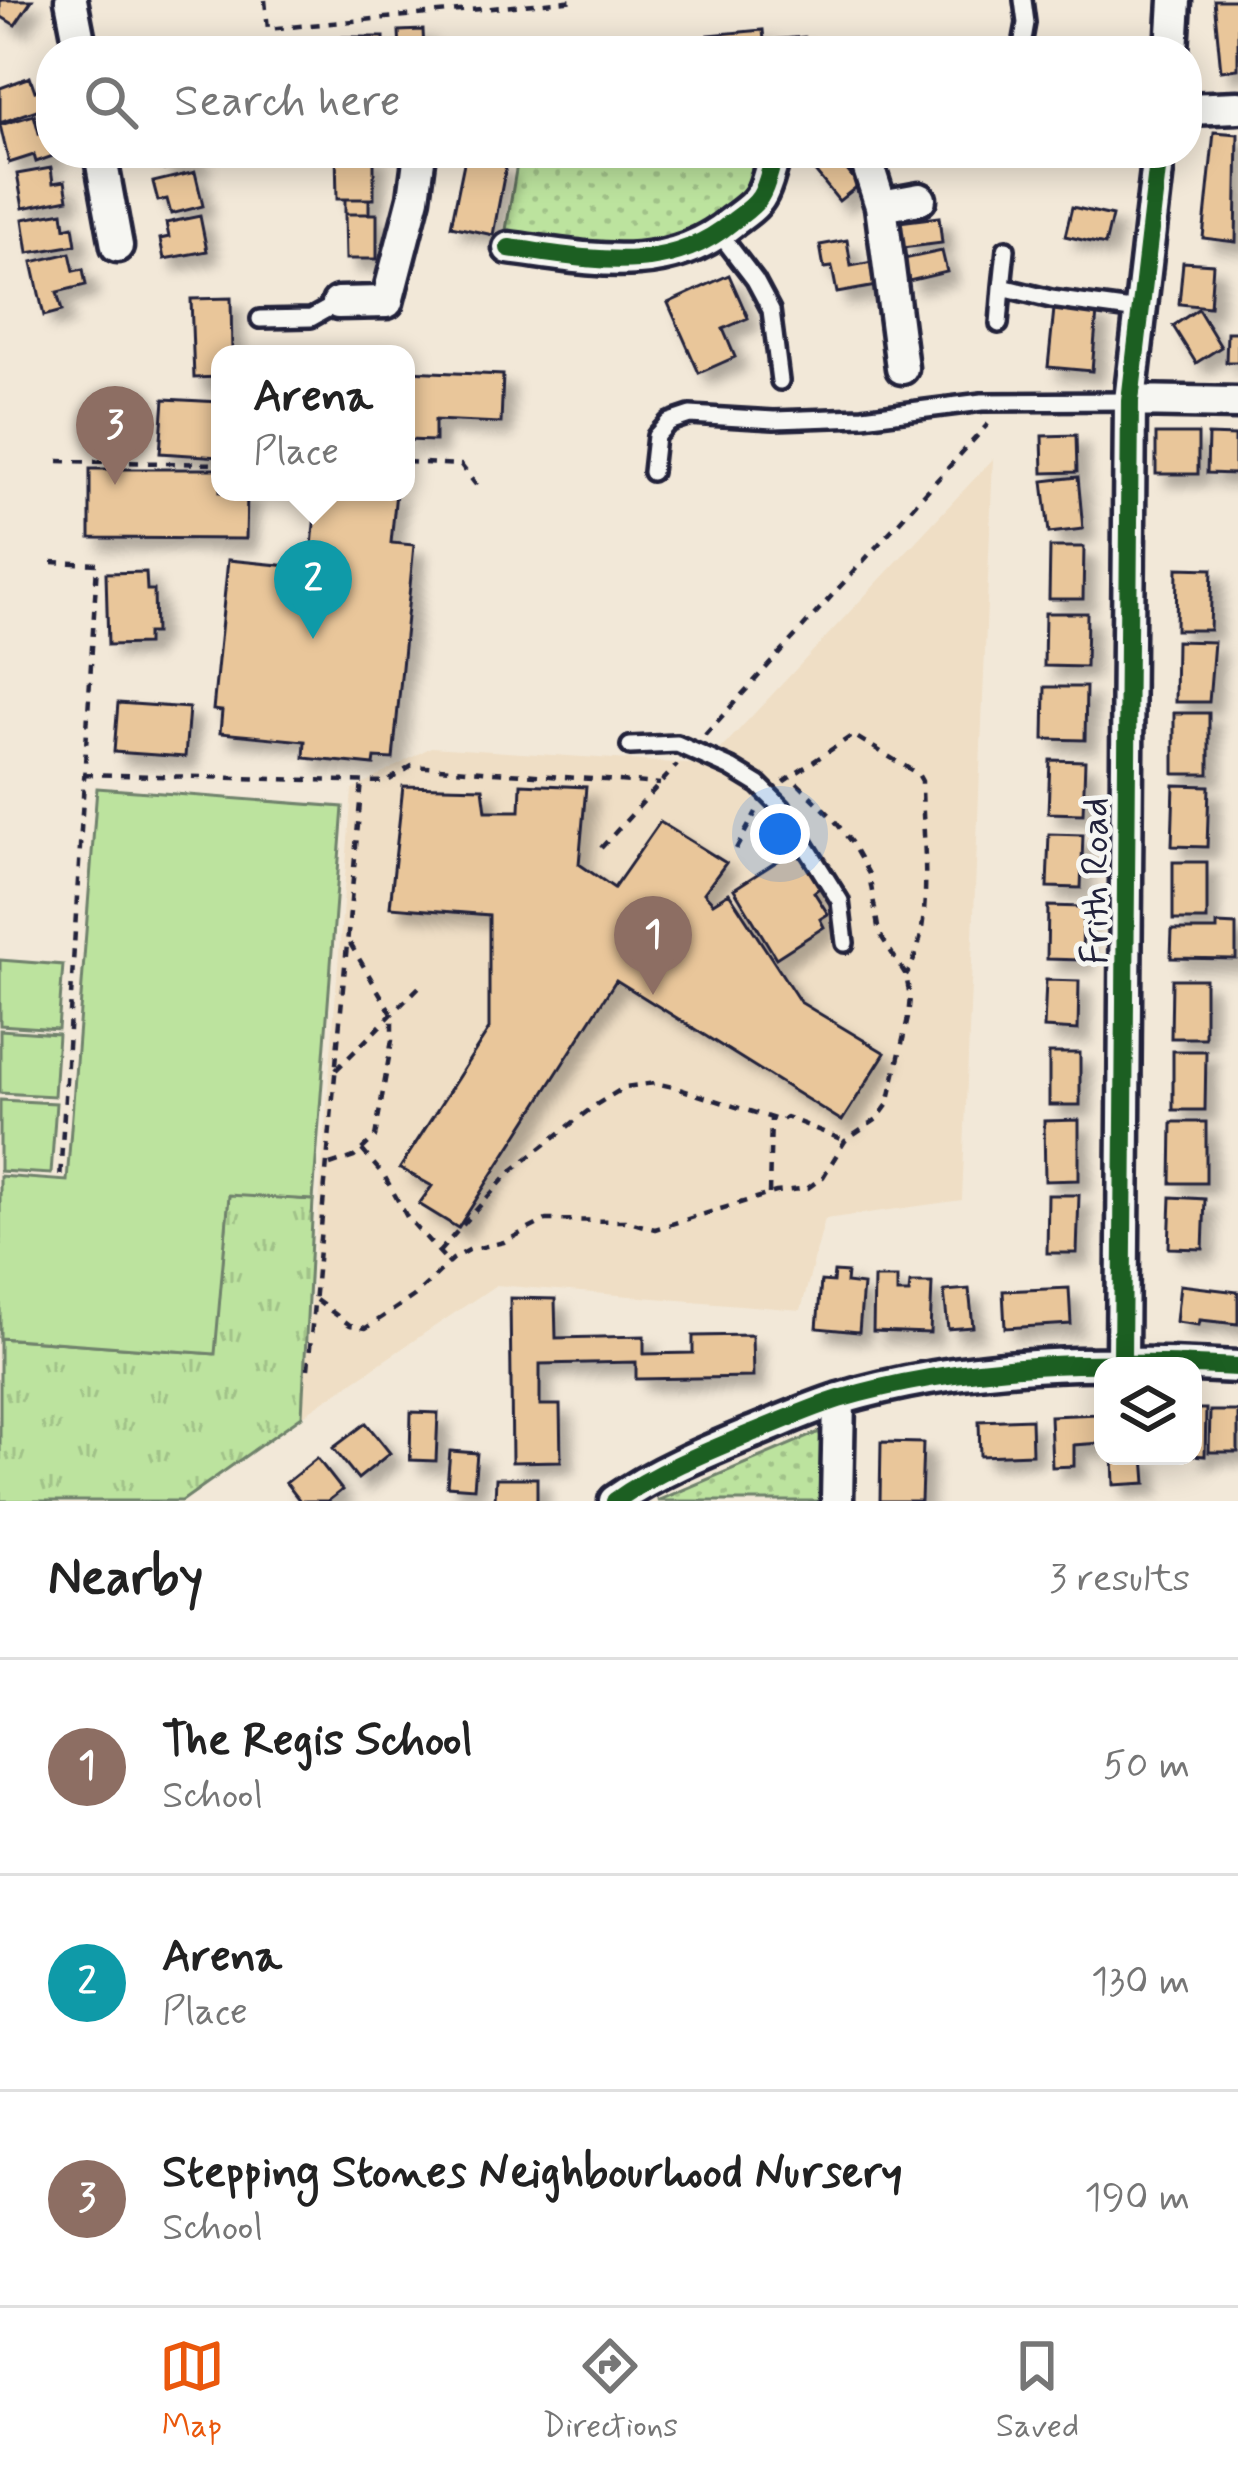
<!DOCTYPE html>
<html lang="en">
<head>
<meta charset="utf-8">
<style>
  :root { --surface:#fff; --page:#f6f6f6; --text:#222; --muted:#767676; --line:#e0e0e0; --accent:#ea580c }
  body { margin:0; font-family:Mynerve,sans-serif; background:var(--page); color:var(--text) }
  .controls { position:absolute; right:36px; bottom:36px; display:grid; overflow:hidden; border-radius:24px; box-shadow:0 6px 30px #0003 }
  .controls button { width:108px; height:108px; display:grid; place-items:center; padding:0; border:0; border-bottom:3px solid var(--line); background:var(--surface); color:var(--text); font:60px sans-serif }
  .you { position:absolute; left:780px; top:834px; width:42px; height:42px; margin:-30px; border:9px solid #fff; border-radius:50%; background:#1a73e8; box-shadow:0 0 0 18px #1a73e833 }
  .badge { display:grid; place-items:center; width:78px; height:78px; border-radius:50%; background:var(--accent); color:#fff; font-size:39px; font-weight:700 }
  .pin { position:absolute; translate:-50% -99px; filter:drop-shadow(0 3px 6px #0008) }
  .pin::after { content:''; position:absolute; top:63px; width:42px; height:36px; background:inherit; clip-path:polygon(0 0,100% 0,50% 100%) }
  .popup { position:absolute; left:211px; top:345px; width:204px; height:156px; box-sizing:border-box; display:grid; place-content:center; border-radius:24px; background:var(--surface); filter:drop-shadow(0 3px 9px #0005); font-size:39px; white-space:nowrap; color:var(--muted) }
  .popup b { font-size:45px; color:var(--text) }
  .popup::after { content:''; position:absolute; left:50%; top:100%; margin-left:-24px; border:24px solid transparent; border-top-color:var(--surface) }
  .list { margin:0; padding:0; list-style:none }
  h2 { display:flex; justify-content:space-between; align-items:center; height:156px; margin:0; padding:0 48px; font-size:51px }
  h2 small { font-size:39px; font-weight:400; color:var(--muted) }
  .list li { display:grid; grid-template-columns:78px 1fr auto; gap:36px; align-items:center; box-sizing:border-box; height:216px; padding:0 48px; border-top:3px solid var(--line) }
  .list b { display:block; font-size:45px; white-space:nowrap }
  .list p { margin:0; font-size:39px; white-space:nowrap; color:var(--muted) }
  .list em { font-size:39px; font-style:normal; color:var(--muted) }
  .icon { flex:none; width:66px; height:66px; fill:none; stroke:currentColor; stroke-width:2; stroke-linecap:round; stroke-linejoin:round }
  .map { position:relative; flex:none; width:1238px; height:1501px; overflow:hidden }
  .search { position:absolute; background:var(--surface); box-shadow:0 6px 30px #0003; left:36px; right:36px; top:36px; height:132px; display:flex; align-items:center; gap:30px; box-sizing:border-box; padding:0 42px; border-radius:48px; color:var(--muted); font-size:45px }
  .sheet { height:804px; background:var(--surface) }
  nav { display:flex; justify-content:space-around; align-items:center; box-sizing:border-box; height:168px; border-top:3px solid var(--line); background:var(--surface); font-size:33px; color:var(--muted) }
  nav a { display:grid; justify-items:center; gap:6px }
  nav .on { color:var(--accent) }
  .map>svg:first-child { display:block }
  .built { fill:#efdec5 }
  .grass { fill:url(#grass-dots); stroke:#6f826c; stroke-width:3 }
  .park { fill:url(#park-tufts); stroke:#6f826c; stroke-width:3 }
  .garden { fill:#bce39e; stroke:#6f826c; stroke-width:3 }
  .building { fill:#e9c69a; stroke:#22223b; stroke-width:3; filter:url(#shadow) }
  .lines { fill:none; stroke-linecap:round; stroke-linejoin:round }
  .lane-casing { stroke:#22223b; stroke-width:24 }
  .street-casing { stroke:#22223b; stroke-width:39 }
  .path { stroke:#22223b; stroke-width:4.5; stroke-dasharray:9 9; stroke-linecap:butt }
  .lane { stroke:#f6f6f2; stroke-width:15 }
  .street { stroke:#f6f6f2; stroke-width:30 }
  .cycleway-casing { stroke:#f6f6f2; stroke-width:26 }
  .cycleway { stroke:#1b5e20; stroke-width:18 }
  .labels { text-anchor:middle; stroke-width:10; stroke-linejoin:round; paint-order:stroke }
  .street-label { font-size:39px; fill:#22223b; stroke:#f6f6f2 }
</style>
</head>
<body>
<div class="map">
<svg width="1238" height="1501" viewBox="0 0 1238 1501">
  <defs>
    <pattern id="grass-dots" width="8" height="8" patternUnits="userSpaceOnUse" patternTransform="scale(3)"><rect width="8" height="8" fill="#bce39e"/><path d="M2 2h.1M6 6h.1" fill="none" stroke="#a1c289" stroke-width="1.8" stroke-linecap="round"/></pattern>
    <pattern id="park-tufts" width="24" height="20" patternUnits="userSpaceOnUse" patternTransform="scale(3)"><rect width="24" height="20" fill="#bce39e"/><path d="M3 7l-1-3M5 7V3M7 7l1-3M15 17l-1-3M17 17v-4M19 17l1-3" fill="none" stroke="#a1c289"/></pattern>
    <filter id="shadow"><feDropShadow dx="11" dy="11" stdDeviation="6" flood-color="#0004"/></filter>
  </defs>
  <rect width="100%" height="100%" fill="#f2e8d8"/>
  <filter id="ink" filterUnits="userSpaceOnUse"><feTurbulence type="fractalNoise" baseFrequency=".00833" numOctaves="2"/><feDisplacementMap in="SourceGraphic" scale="24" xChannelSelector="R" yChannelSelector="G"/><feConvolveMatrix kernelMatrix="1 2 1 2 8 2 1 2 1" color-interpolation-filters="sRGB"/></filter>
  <g filter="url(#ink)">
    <path class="built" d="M993,459L962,1200L825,1219L801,1310L496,1285L302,1416L352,790L431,747L706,765Z"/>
    <path class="grass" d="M679,153H754L759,161L751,191L701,229L637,252L505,236L518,158L631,163Z
      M819,1432L826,1451L824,1501H657Z"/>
    <path class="park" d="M229,1194L313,1200L302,1416L182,1501H0V1338L214,1354Z"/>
    <path class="garden" d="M97,788L343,807L313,1200L229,1195L215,1354L0,1338V1176L67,1181Z
      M0,960L63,965L58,1029L0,1025Z
      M0,1030L58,1034L54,1096L0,1093Z
      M0,1100L56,1103L51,1174L0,1171Z"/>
    <path class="building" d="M0,0H32L15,25L0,16Z
      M1214,0H1238V69L1221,71Z
      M423,30L424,51H400L399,31Z
      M763,30L765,51H709L708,35Z
      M343,37H384V51H343Z
      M804,37L805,51H769L768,40Z
      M703,42L704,51H650V47Z
      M30,77L35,91L49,86L51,105L0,123V88Z
      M34,115L39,133L48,130L51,153L56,155L36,162L34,155L9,163L0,125Z
      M1214,132L1238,134L1236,242L1203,238Z
      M148,153H196L198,162L164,170L160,154Z
      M336,153H374V199H337Z
      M833,153L859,185L839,201L813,169Z
      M465,158L506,166L493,235L451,226Z
      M51,168L53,183L65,181L68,199L23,208L17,174Z
      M195,172L203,206L171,214L167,199L158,201L153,182Z
      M345,199H369V214H345Z
      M1072,207L1112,216L1105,245L1065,236Z
      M63,212L65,228L73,226L76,245L28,253L23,219Z
      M345,214H377V259H346Z
      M200,216L207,251L164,259L160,239L169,237L166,223Z
      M939,217L942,243L902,248L899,222Z
      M847,240L851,266L872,262L876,286L837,293L832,267L824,268L820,245Z
      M942,251L947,272L909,281L904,259Z
      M70,253L74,271L83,269L86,285L57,292L62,311L44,316L32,262Z
      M1183,262L1213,264L1210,307L1179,304Z
      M729,275L748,318L723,329L735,357L699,373L668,303Z
      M231,298L232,354H220V377L194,378L191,299Z
      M1054,309L1097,312L1092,371L1048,367Z
      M1198,309L1221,347L1196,363L1173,326Z
      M1227,332H1238V362H1226Z
      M406,371L503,375L501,423L435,420V441L406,440Z
      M164,399L220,402V457L160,453Z
      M1156,434H1198V474H1156Z
      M1076,435L1077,472L1043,473L1042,436Z
      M1208,435L1235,436V474L1207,473Z
      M90,469H220V492H247L246,539L90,538Z
      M1078,477L1083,529L1049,533L1043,481Z
      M317,492H396L391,543L414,545L393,759L375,758L374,765L304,758L305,741L220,733L222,711L213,710L228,560L310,568Z
      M1050,547H1084L1083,599H1049Z
      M1177,568L1212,569L1210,630H1176Z
      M146,572L147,590H154L155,633H147V644L108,645L106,573Z
      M1045,613H1087L1086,667L1044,666Z
      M1176,641L1214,642L1209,702H1175Z
      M1045,687H1086L1085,740L1044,739Z
      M118,703L189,708L185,757L114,752Z
      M1174,713H1209V774H1174Z
      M1050,760L1085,761L1083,814L1048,813Z
      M521,784L586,787L579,864L614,888L660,822L726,863L704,893L713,903L729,893L800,1002L885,1053L842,1121L616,980L458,1228L419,1204L432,1186L400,1168L489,1029V915L390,907L403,786L483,788L486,811H520Z
      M1174,785L1209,786L1207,847L1172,846Z
      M1049,834L1083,835L1081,888L1047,887Z
      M798,848L822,886L814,892L828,914L820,919L824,927L776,958L734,889Z
      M1173,862H1207V920H1173Z
      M1048,906L1083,907L1082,960L1047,959Z
      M1217,924L1236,925V959L1171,958L1172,930H1217Z
      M1172,979H1205V1038H1171Z
      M1046,980L1079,981L1078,1030L1044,1028Z
      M1173,1051H1206L1205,1110H1173Z
      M1049,1053H1080V1105H1049Z
      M1079,1120V1180L1045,1181L1044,1121Z
      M1172,1122H1206V1183H1171Z
      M1048,1195H1079L1077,1253H1047Z
      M1171,1197L1205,1199L1203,1249L1169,1248Z
      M834,1272L847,1273L846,1283L863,1285L859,1332L817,1328L821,1281L833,1282Z
      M874,1278H897V1293H909L910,1283H932L930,1333L873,1331Z
      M1180,1285L1238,1292V1324L1200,1320L1199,1325L1176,1322Z
      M1069,1288L1071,1324L1005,1328L1003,1291Z
      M969,1289L973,1327L948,1329L944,1291Z
      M510,1298L555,1299L556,1338L644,1336V1354L693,1353V1336L752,1335L753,1377L636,1379V1362L540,1364V1405H560L561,1461L512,1462Z
      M1193,1409H1206L1205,1456L1193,1455Z
      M1210,1411H1238V1452H1209Z
      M411,1412L438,1413L436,1461L410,1460Z
      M1099,1414L1101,1443L1074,1445V1466L1052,1467L1050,1416Z
      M1031,1419L1032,1454L980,1456L979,1421Z
      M366,1423L390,1453L358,1479L333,1448Z
      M881,1442L923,1443L921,1501H880Z
      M450,1451L477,1453L474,1488L447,1486Z
      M1113,1456H1144L1146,1483L1114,1485Z
      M317,1458L342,1490L328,1501H300L286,1483Z
      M496,1478H537V1501H495Z"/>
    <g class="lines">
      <defs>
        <path id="lane" d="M1021,51L1026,23L1023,0
          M719,233L755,280L771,310L780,381
          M1002,287L1006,249
          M260,319L311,318L338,303
          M999,324L1002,287L1051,299L1139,311
          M652,472L656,436L669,422L690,415L774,420L863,417L982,402L1130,401
          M630,746L677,744L731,768L759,785L782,808L840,901L845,943"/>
        <path id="street" d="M71,0L81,51
          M1172,51L1175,0
          M1187,109L1238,107
          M100,153L117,246
          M864,153L881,206L902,368
          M881,206L920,199
          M509,248C587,258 665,278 732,222C741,215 754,207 760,197C768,185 770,166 776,153
          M338,303L387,302L414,198L420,153
          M1130,401L1238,403
          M1122,1361L1130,401L1159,153
          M615,1501C656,1472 708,1451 754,1432C782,1421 810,1408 839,1399C968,1360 1106,1360 1238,1367
          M837,1501L839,1399"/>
      </defs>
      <use href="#lane" class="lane-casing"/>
      <use href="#street" class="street-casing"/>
      <path class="path" d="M265,0L268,29L577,0
        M58,461L220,464
        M406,462L461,465L476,485
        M52,562L97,564L60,1180
        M705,735L988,424
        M84,774L386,782L412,766L660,784
        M783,782L853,735L918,774L922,781C922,836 936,930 906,975
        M601,848L677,765
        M736,849L756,812
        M336,1070L420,986
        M362,1150L385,1177L407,1217L449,1263
        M330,1165L354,1157L375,1137L392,1040V1014L348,940
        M769,1194L771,1118
        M439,1252L509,1173L594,1106L625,1087L655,1083L673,1087L781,1121L786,1117L843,1140
        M316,1300L350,1325L366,1328L414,1296L453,1259L469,1250L504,1242L546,1220L625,1221L655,1229L776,1192L808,1188L823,1177L845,1141L877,1119L888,1104L908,1018L910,997L906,975L879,933L869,874L851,842L832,817L791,777
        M308,1369L362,781"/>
      <use href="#lane" class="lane"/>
      <use href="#street" class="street"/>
      <defs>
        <path id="cycleway" d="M509,248C587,258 665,278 732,222C741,215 754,207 760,197C768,185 770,166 776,153
          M1122,1361L1130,401L1159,153
          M615,1501C656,1472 708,1451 754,1432C782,1421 810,1408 839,1399C968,1360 1106,1360 1238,1367"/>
      </defs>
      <use href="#cycleway" class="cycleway-casing"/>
      <use href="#cycleway" class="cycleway"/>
    </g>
  </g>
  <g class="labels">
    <g class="street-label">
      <text transform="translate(1093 881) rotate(-90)" y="14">Frith Road</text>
    </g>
  </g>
</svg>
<div class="controls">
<button><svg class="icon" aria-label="layers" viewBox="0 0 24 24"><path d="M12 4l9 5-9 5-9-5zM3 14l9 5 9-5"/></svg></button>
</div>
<div class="you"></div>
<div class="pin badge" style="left:653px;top:995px;background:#8d6e63">1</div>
<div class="pin badge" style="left:313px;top:639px;background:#0f9aa8">2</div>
<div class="popup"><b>Arena</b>Place</div>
<div class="pin badge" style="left:115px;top:485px;background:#8d6e63">3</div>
<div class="search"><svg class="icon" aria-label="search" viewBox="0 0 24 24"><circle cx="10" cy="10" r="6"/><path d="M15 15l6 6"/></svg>Search here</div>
</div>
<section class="sheet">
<h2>Nearby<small>3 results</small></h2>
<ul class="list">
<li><span class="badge" style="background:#8d6e63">1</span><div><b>The Regis School</b><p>School</p></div><em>50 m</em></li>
<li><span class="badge" style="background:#0f9aa8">2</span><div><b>Arena</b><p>Place</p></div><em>130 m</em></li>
<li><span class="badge" style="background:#8d6e63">3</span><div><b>Stepping Stones Neighbourhood Nursery</b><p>School</p></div><em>190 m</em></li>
</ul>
</section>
<nav>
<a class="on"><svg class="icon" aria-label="map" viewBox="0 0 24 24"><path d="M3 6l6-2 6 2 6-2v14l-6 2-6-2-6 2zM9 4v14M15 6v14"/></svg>Map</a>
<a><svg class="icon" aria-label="directions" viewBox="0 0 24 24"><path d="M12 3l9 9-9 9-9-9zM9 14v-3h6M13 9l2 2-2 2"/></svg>Directions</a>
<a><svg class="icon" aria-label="saved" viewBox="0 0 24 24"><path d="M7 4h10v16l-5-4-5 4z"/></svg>Saved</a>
</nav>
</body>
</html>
